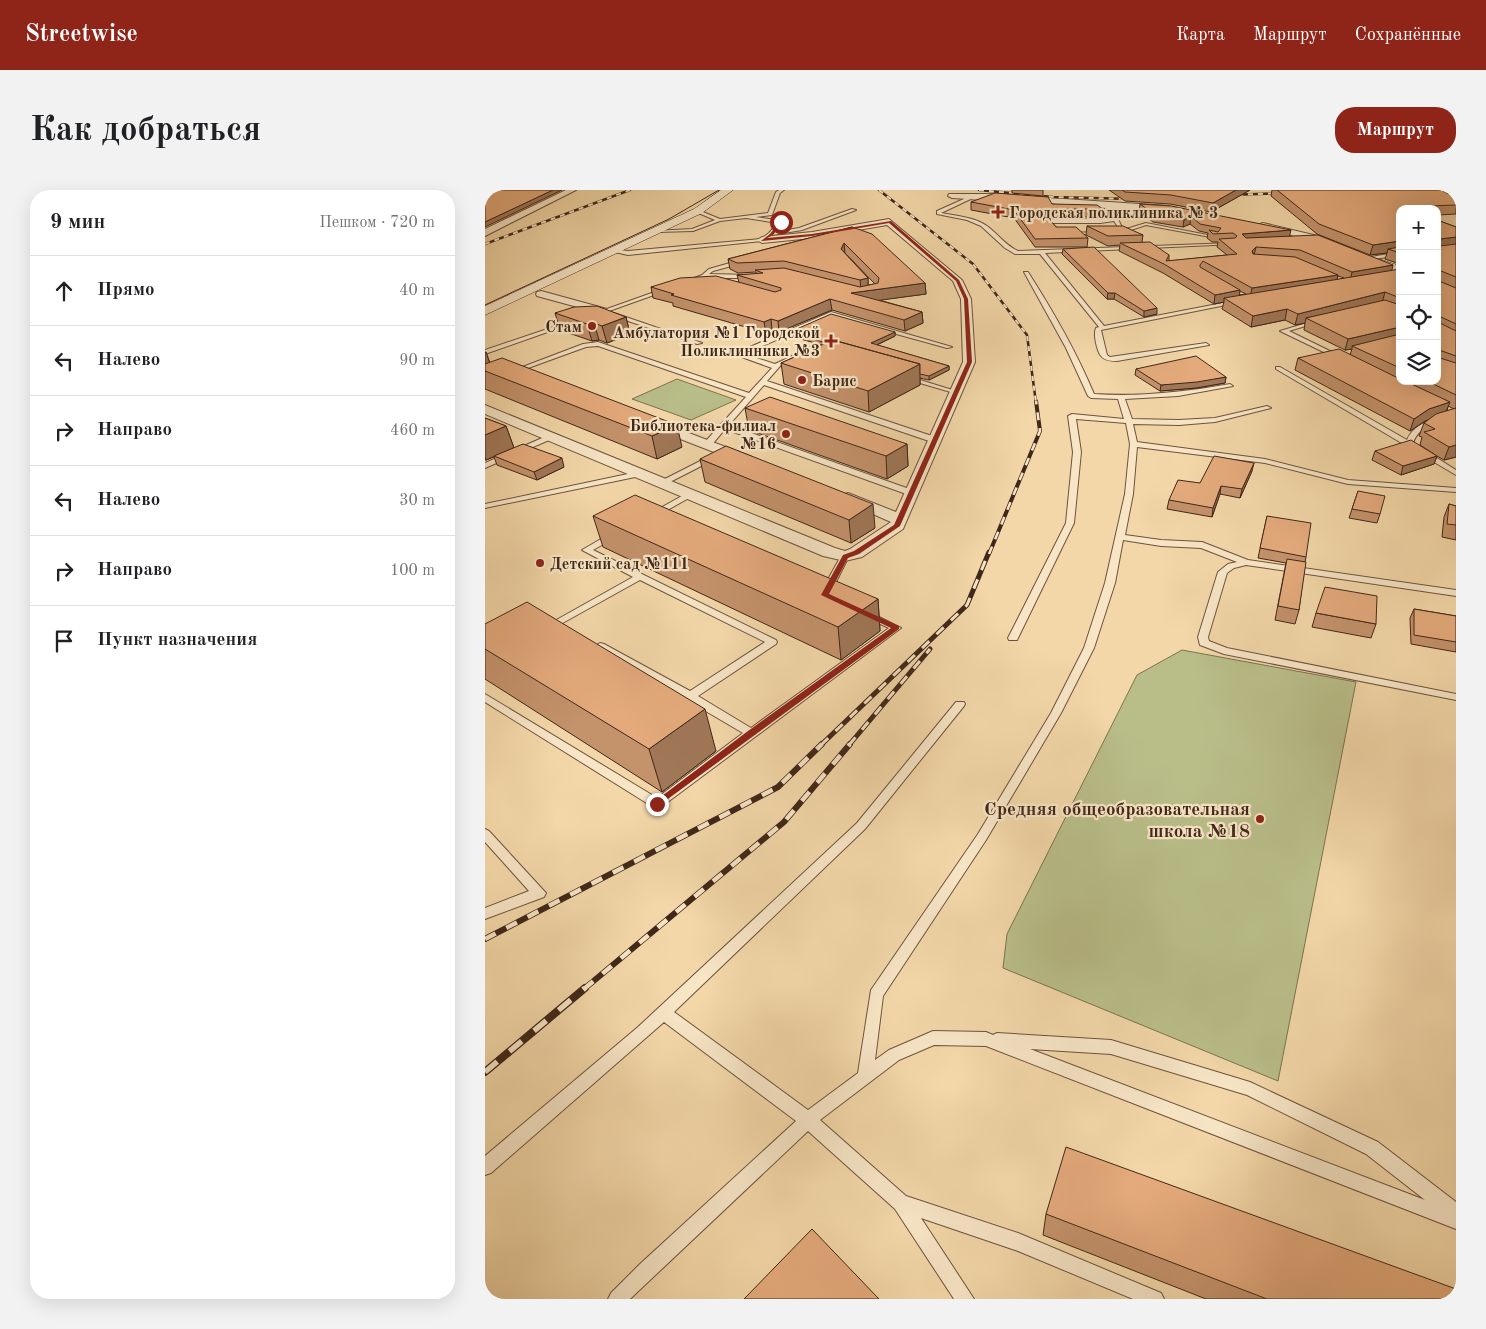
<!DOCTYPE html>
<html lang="ru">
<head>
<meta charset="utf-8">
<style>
  :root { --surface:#fff; --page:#f2f2f2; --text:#202124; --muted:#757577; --line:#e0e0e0; --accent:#8f2418 }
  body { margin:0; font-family:"Old Standard TT",serif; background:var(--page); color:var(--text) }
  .controls { position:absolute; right:15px; top:15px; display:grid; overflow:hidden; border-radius:10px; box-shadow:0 5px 20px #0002 }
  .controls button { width:45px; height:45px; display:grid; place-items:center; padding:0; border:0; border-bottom:1px solid var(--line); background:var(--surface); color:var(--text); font:25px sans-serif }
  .stop { position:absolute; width:15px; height:15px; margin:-11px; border:4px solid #8f2418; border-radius:50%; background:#fff }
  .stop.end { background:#8f2418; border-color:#fff; box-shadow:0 1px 5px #0008 }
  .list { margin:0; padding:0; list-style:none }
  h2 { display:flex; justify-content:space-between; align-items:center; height:65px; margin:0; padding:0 20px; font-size:21px }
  h2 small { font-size:16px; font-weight:400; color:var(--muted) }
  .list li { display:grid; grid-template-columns:32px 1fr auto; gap:15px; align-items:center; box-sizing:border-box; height:70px; padding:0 20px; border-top:1px solid var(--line) }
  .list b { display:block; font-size:19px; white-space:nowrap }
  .list em { font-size:16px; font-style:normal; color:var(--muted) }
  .icon { flex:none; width:28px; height:28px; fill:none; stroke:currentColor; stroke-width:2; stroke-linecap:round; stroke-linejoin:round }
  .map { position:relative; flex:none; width:971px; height:1109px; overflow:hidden; border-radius:20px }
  header { display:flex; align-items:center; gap:30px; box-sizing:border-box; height:70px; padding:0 25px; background:var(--accent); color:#fff }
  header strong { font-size:24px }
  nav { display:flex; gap:28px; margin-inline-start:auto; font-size:18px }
  .intro { display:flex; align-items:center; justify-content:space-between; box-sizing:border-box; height:120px; padding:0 30px }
  h1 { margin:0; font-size:35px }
  .button { padding:12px 22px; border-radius:20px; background:var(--accent); color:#fff; font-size:18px; font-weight:700 }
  main { display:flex; gap:30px; padding:0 30px }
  aside { flex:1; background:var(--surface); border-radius:20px; box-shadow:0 5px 20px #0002 }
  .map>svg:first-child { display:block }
  .green { fill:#b9be89; stroke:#7c7251 }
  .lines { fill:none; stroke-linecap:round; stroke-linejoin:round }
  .lane-casing { stroke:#6d533d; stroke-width:2 }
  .street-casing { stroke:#6d533d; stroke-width:2 }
  .secondary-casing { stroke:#402719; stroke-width:1 }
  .lane { fill:#f7e5c6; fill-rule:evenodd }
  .street { fill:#f7e5c6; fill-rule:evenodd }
  .secondary { fill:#f7e5c6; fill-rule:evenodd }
  .tram { stroke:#402719; stroke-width:1 }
  .rail-far4-casing { stroke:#402719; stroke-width:2.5 }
  .rail-far3-casing { stroke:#402719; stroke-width:4 }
  .rail-far2-casing { stroke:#402719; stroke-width:5 }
  .rail-far1-casing { stroke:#402719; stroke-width:6 }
  .rail-casing { stroke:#402719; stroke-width:8 }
  .rail-far4 { stroke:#f7e5c6; stroke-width:2; stroke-dasharray:5; stroke-linecap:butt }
  .rail-far3 { stroke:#f7e5c6; stroke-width:2.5; stroke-dasharray:8; stroke-linecap:butt }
  .rail-far2 { stroke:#f7e5c6; stroke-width:3; stroke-dasharray:10; stroke-linecap:butt }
  .rail-far1 { stroke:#f7e5c6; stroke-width:4.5; stroke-dasharray:12; stroke-linecap:butt }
  .rail { stroke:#f7e5c6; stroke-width:5.5; stroke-dasharray:16; stroke-linecap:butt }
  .wall { fill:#c4926b; stroke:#402719; fill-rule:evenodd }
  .shaded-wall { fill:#a07757; stroke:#402719 }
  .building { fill:#e4aa7c; stroke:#402719 }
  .route { fill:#8f2418 }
  .poi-dot { fill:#8f2418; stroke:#f7e5c6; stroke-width:2 }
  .labels { text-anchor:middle; stroke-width:4.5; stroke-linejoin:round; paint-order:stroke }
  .far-poi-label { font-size:16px; font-weight:bold; fill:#402719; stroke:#f7e5c6; text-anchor:start }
  .poi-label { font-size:19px; font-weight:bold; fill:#402719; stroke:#f7e5c6; text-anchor:end }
</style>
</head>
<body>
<header>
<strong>Streetwise</strong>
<nav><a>Карта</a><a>Маршрут</a><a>Сохранённые</a></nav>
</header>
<div class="intro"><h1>Как добраться</h1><a class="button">Маршрут</a></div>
<main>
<aside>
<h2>9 мин<small>Пешком · 720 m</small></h2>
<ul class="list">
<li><svg class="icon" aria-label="ahead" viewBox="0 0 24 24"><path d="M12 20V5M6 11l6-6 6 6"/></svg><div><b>Прямо</b></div><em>40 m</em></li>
<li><svg class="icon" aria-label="left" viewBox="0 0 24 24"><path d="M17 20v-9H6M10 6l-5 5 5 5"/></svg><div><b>Налево</b></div><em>90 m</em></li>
<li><svg class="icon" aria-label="right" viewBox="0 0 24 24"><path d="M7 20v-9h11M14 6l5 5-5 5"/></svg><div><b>Направо</b></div><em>460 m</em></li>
<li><svg class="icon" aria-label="left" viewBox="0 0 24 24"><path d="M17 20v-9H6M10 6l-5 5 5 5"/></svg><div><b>Налево</b></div><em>30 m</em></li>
<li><svg class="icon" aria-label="right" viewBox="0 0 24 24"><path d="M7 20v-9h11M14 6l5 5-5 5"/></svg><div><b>Направо</b></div><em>100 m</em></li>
<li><svg class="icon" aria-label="arrive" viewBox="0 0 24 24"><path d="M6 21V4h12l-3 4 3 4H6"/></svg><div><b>Пункт назначения</b></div></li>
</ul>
</aside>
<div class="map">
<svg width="971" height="1109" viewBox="0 0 971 1109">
  <rect width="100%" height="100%" fill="#f3d7a8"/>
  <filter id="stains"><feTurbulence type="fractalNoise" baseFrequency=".004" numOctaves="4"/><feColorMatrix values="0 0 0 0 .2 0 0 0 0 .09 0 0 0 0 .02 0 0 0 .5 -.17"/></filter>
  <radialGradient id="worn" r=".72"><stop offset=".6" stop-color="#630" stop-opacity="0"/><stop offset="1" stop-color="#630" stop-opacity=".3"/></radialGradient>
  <path class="green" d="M192,189L251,210L206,230L147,209Z
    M697,460L871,492L793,891L518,778L522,744L652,485Z"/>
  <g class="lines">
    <defs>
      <path id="lane" d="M294,0H299L295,3L287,25L271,27L298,31L290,42L314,38L367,19L371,20L317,40L287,45L277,51L143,65L125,61L128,59L143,61L276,49L284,43L293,33L261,28L235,31L208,41L171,42L169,41L207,39L230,30L211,22L213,20L235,29L283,23L291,2Z
        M490,4L494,5L456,23C471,26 489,27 502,36C513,44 520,55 533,61L747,53L749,54L560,63L619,136L753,110L756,112L616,140L622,165L625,167L721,153L724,155L632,171C627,171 620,171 616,166C612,161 608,144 611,138L614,137L555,64H530L520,58L496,36L482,30L452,24V21Z
        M635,14L637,15L633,29L638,40L661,33L733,47L731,48L661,35L637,43L629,31L615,33H566L574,42L577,43L617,42L619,43L577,45L570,44L561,32C573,25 610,31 629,28L633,15Z
        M915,62V65L883,70L880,68Z
        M259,69L261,72L228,81L224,84L268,85L270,88H220L205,93L202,91L217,85L224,79Z
        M539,82H543C568,121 591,161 609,204C655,207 700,202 745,194L748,196L693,206L640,209L647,229L694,230L730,228L782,216L786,218L730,232L694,235L648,234L652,252L780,269L863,290L971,298V302L863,294L780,273L652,257L648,304L640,345L676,350L717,352L763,370L971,400V406L761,375L749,378L742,383L723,447L724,451L742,458L971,504V510L739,464L715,455L713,447L733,382L743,374L752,372L716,358L676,356L638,350L630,393L609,458L576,523L501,650L398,806L390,870L404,860L448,841L501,842L508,845L512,843L626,850L765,892L893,952L971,1012V1039L501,856L449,855L414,870L335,930L421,1006L533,1043L676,1103L679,1109H648L533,1061L436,1028L489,1109H469L410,1019L323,941L145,1109H123L126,1103L155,1074L311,931L179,832L6,983L0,985V966L153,837L372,633L471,512H479L480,514L479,516L380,639L189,822L323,920L373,883L386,800L493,644L566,523L599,458L620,393L640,304L645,254L641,233L591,229L596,262L589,333L533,448L532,450H524L523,448L581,333L588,262L583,226L587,224L639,229L633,209L606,208L603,206L581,158ZM545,859L626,864L762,905L881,964L940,1010Z
        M178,99L183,100L110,126L105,125Z
        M346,122L467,157L462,158L346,126L259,164L290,174L326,157L342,162V164L340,165L327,161L296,175L282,191L453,248V252H447L279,195L244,235L430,301V305H424L240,239L225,257H219V253L261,207L113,156L101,157L32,182L27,181L98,154L113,152L264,203L287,178L251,165V163Z
        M125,123H129L217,153L212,154L125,125Z
        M832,130L837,131L804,141L853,165V167H849L795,141Z
        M86,131L91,132L0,164V160Z
        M791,177H795L922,250C930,231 953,228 971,224V228C954,232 934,235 928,253L971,280V285L791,179Z
        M418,186H422L474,202L469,203L418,188Z
        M64,245L71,247L0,278V273Z
        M227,265L234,267L181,294L174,292Z
        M157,281L161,283L160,285L0,318V314Z
        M204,302L211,304L170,327L167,328L163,325Z
        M128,342L132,345L131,347L108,360L291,450L292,452L291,454L213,506L266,538L404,438L378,426L376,424L378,422H384L416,438L176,617H168L0,512V504L172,608L258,543L110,456L115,453L119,454L205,501L280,452L155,390L65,440H59L57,438L148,387L97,360Z
        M360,363L364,366L346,402L341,405L338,404L336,402L356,366Z
        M0,639L4,641L61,703L59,707L0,729V718L44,701L0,652Z"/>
      <path id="street" d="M81,0H91L0,46V39Z
        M464,4H503L684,16L688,19L684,22L467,8L463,6Z
        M404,29L477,90L486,109L490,172L418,339L377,367L360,371L338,366L0,224V215L350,358L360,361L365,359L406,332L358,311L355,308L358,305L363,303L411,322L478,172L476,109L468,91L402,35L327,48L277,53L272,50L277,47L327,42Z
        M778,33L837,47L855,55L850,58L831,51L775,38V34Z
        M56,101L122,119L123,121L118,124L52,106L51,104L52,102Z
        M167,229L267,267L269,270L267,273H257L162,236L160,233L162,230Z"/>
      <path id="secondary" d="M236,0H248L217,23L0,125V116L209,19Z
        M894,69L915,76V85L889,76L888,73Z"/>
    </defs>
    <use href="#lane" class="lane-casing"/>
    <use href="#street" class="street-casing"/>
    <use href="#secondary" class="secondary-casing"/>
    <use href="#lane" class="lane"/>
    <use href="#street" class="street"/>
    <use href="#secondary" class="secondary"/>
    <path class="tram" d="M0,115L184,29L234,0"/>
    <defs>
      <path id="rail-far4" d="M394,0L488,74L542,145L551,213
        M494,0L568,7L648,9
        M743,5L801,3
        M0,54L145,0"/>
      <path id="rail-far3" d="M504,364L555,241L551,211"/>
      <path id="rail-far2" d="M336,555L482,415L504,362
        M364,555L445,459"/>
      <path id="rail-far1" d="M0,749L293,597L337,554
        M99,799L299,632L365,554"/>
      <path id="rail" d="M0,882L100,798"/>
    </defs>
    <use href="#rail-far4" class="rail-far4-casing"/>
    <use href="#rail-far3" class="rail-far3-casing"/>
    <use href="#rail-far2" class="rail-far2-casing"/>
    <use href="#rail-far1" class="rail-far1-casing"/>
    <use href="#rail" class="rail-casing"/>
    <use href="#rail-far4" class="rail-far4"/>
    <use href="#rail-far3" class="rail-far3"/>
    <use href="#rail-far2" class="rail-far2"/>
    <use href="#rail-far1" class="rail-far1"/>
    <use href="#rail" class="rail"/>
  </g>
  <path class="wall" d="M527,0H558V6L527,3Z
    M624,0H765L726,22L685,14L640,11Z
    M787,0H971V24L952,25V19H915V74L900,69L902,63L885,65L832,44L786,6Z
    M486,12L567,14L618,19L617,27H574L565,30L571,37L603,48L602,57H550L529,28L486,20Z
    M655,14L805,46L907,81L915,79V191H952V30L971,37V267L959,270L952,266L949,274L916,285L887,270L890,261L949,264L935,255L937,247L934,246L939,233L943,230L940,231L925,241L810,180L813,168L865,165L867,159L860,160L819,140L820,133L810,135L800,130L766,137L737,119L739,112L729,114L678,83L634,61L635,55L623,56L601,45L602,36L658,45L657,52L684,65V71L742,65L732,57L733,52H727L722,48L723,43L714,41L705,34L698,37L668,32L654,21ZM853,86L859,88L852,90ZM755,101L761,104L754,105ZM963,216L969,219L962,221Z
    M367,37L440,93L441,104L394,110L437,122L438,133L420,141L347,120L294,142L287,140L281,143L188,116V113L168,108L166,97L254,92L252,85L271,84V82L253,83L245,79L243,69ZM360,63L390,94L383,95V88Z
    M578,59L672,124L659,127L629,109H622L577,64Z
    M70,123L141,127L145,144L122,153L114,150L107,151L75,140Z
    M305,142H410V146L392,155L464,176V180L444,190L435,188V195L384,222L299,194L296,173L337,155L305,146Z
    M0,162H1L5,173L197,257L172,269L0,199Z
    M651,179L741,187L740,193L711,198L675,201L650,185Z
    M260,218L422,254L423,276L402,289L264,240Z
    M0,228L21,236L29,258L79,277L52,290L12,275L9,267L1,270H0Z
    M215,269L390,338L366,353L220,292Z
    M767,281L755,308L735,304L727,327L682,319L684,310L715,293Z
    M873,301L895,324L892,333L864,328Z
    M964,314L971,316V350L957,347L959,327Z
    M108,326L393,409L395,441L356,470L118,357Z
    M782,326L821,367L820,372L814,420L810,434L790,430L801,373L773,368Z
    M929,419L971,426V462L926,454L925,428Z
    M831,423L891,434L886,448L827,437Z
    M0,434L231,561L177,602L0,489Z
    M561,1024L971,1109H721L558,1045Z"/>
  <path class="shaded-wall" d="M68,0H77L0,37V32Z
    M751,0H765L726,22L728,13Z
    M574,19V27L559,32L560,24Z
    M706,26L705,34L698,37L699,30Z
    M806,40L804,48L755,52L757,44Z
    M971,47V57L952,59L955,49Z
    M915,51V61L903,59L902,63L885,65L888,55Z
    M359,53L360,63L356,59Z
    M771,57L769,65L767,61Z
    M908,75L906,84L865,91L867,82Z
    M853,85L851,93L765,107L767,98Z
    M383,88V99L376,100L375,90Z
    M440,93L441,104L367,114L366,103Z
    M755,100L754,109L739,108V112L729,114L730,105Z
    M900,102L897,113L821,128L820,133L810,135L813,124Z
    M623,103H630L629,109H622Z
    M345,109L347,120L294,142L293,131Z
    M672,118V124L659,127V121Z
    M802,119L800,130L766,137L768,126Z
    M437,122L438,133L420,141L419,130Z
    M141,127L145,144L122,153L117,136Z
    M286,129L287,140L281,143L279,132Z
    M109,133L114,150L107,151L102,134Z
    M915,137V148L867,156V159L860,160L863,149Z
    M410,142V146L387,157L386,153Z
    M1,162L8,183L0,181V163Z
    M435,174V195L384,222L383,201Z
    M464,176V180L444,190V186Z
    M741,187L740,193L711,198L675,201L676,195Z
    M965,212L960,224L940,231L925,241L929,229L944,219Z
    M192,235L197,257L172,269L167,246Z
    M21,236L29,258L1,270L0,267V245Z
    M422,254L423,276L402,289L401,266Z
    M971,255V267L959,270L964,257Z
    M952,266L949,274L916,285L918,276Z
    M77,268L79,277L52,290L49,282Z
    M769,273L767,281L755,308L757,299Z
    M736,296L735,304L727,327L728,318Z
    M388,314L390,338L366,353L364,330Z
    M393,409L395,441L356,470L353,437Z
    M220,519L231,561L177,602L164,559Z"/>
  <path class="building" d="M0,0H68L0,32Z
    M637,0H751L728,13L686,5L640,2Z
    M792,0H956L971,8V15L916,17L921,19H915V51L888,55L834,34Z
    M510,3L563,7L567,14L612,15L618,19H574L560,24L571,37H591L603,48L550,49L529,20L486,12Z
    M655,14L686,16L806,40L757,44L761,48L833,45L908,75L867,82L815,60L771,57L767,61L768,64L810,67L853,85L767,98L718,71L715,75V77L755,100L730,105L679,74L635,53L665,52L684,65L681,71L752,64L734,49L750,48L752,46L748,43L728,44L724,40L733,42L736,38L715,34L706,26L699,30L669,24Z
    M952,30L971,37V47L955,49L953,54L955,56L971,54V87L956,81L953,82L954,91L971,98V134L954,126L955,133L971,141V166L954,160L955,168L971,173V205L942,191H952Z
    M602,36H638L658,45L623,46Z
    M367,37L387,44L440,93L366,103L437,122L419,130L345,109L293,131L286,129L279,132L186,105L189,104L166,97L195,88L231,86L290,102L296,100V98L252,85L278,83L270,80L299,78L375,97L393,93L394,88L359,53L356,59L383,88L375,90L299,71L252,73L243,69Z
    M609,57L672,118L659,121L630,103H623L578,59Z
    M915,57V63L903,59Z
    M915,79V108L900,102L813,124L802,119L768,126L739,108Z
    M900,110L915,115V137L863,149L821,128Z
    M112,116L141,127L117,136L109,133L102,134L70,123L89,117Z
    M346,124L410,142L386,153L464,176L444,186L435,184V174L348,150L341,153L305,142Z
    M915,144V178L867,156Z
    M348,150L435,174L383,201L296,173Z
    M854,159L915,189V191H920L965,212L944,219L929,229L813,168Z
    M711,166L741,187L712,192L676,195L651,179Z
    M17,168L192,235L167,246L0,181V174Z
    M285,207L422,254L401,266L260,218Z
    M971,218V255L964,257L939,242L950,239L939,233L951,224Z
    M0,228L21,236L0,245Z
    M926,250L952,266L918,276L890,261Z
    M38,254L77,268L49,282L9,266Z
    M241,256L388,314L364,330L215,269Z
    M729,266L769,273L757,299L736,296L728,318L684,310L693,290L715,293Z
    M873,301L900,306L895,324L867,319Z
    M150,305L393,409L353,437L108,326Z
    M964,314L971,316V335L962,334Z
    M782,326L826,333L821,367L775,358Z
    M802,369L821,372L814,420L793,416Z
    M840,397L892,406L891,434L831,423Z
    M42,412L220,519L164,559L0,459V434Z
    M929,419L971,426V452L929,445Z
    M581,957L971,1099V1109H782L561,1024Z
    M327,1039L394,1109H259Z"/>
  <path class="route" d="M296,30L298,32L288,45L282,48L327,44L406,31L474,90L483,109L487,172L415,336L374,364L363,368L344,404L414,436V439L172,617L168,614L169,612L263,541L406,438L336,405L358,365L369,361L409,335L482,172L479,109L471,91L404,33L327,46L276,51L285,44Z"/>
  <g class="poi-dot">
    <path d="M510.5 14.5h5v5h5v5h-5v5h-5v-5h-5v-5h5z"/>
    <circle cx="107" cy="136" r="5"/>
    <path d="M343.5 143.5h5v5h5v5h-5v5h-5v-5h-5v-5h5z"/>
    <circle cx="317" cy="190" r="5"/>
    <circle cx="301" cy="244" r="5"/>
    <circle cx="55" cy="373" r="5"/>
    <circle cx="775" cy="629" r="5"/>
  </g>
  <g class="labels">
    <g class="far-poi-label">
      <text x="524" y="28">Городская поликлиника № 3</text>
      <text x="97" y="142" text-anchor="end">Стам</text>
      <text x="335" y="148" text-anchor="end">Амбулатория №1 Городской<tspan x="335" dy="18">Поликлинники №3</tspan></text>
      <text x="327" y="196">Барис</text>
      <text x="291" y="241" text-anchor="end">Библиотека-филиал<tspan x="291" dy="18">№16</tspan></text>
      <text x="65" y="379">Детский сад №111</text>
    </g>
    <g class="poi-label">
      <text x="765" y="625">Средняя общеобразовательная<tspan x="765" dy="22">школа №18</tspan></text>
    </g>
  </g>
  <rect width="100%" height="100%" filter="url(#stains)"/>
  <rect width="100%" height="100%" fill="url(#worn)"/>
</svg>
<div class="controls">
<button>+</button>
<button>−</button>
<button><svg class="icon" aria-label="locate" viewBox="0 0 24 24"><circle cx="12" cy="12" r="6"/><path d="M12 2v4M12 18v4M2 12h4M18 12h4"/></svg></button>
<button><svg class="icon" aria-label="layers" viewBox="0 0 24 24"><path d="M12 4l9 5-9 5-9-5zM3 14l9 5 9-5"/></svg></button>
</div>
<div class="stop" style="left:296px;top:32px"></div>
<div class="stop end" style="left:172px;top:614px"></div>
</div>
</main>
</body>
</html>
